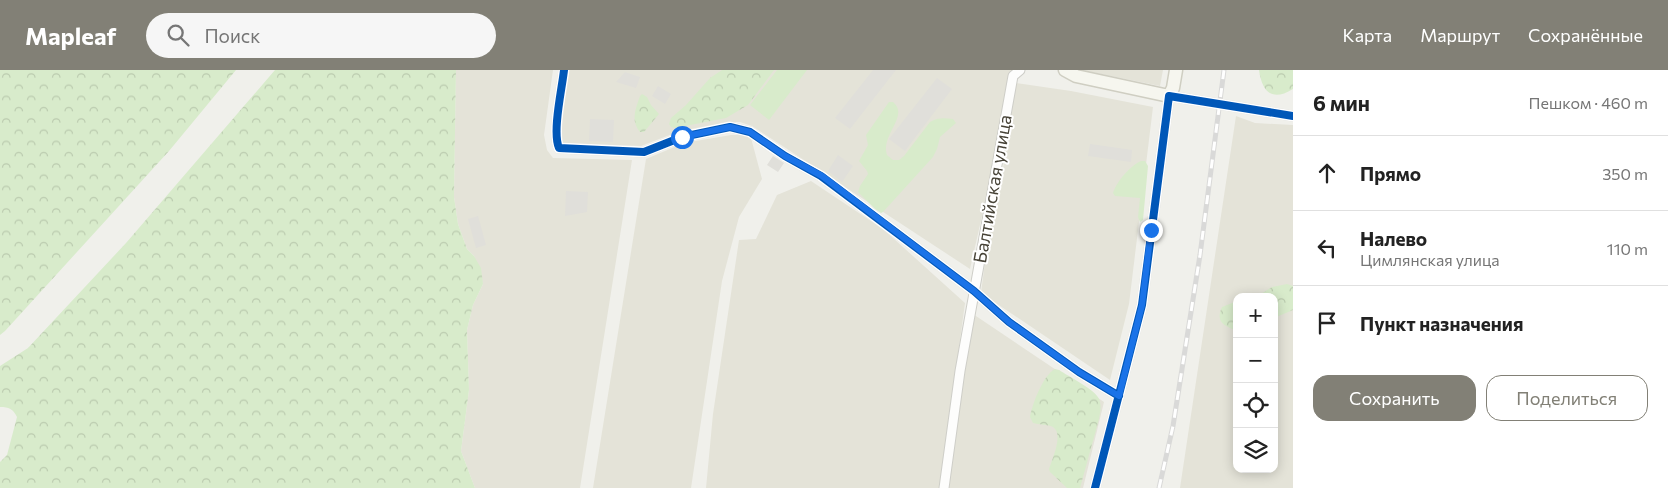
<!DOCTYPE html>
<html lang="ru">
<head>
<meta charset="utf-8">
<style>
  :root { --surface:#fff; --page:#f6f6f6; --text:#222; --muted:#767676; --line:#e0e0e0; --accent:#828076 }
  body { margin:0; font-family:Commissioner,sans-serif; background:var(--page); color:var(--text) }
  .controls { position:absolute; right:15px; bottom:15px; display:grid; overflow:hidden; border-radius:10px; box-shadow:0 2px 12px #0003 }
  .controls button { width:45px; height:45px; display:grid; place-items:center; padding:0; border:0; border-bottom:1px solid var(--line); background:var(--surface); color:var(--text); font:25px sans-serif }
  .stop { position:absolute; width:15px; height:15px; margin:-11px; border:4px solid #1a73e8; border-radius:50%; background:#fff }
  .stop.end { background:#1a73e8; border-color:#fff; box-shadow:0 1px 5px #0008 }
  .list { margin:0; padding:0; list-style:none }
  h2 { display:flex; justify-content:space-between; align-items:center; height:65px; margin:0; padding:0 20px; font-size:21px }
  h2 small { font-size:16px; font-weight:400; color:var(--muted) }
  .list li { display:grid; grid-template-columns:32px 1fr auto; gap:15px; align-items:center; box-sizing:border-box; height:75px; padding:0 20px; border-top:1px solid var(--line) }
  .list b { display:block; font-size:19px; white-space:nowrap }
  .list p { margin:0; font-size:16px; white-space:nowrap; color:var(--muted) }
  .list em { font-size:16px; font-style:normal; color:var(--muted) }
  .actions { display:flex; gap:10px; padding:15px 20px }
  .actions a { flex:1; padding:11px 0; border:1px solid var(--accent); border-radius:15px; text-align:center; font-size:18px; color:var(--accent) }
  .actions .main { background:var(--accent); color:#fff }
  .icon { flex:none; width:28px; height:28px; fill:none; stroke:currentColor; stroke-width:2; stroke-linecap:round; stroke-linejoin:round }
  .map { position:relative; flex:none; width:1293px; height:418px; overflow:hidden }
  header { display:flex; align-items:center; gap:30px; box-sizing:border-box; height:70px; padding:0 25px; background:var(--accent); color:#fff }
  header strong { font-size:24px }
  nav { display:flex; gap:28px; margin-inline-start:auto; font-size:18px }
  .search { width:350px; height:45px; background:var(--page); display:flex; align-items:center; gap:12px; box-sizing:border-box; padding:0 18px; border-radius:28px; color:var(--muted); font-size:19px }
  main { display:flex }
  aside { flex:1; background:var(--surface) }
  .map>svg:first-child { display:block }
  .residential { fill:#e4e3d8; fill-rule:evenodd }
  .green { fill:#d8ebcb }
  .forest { fill:url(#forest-crowns) }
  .parking { fill:#e0dfda }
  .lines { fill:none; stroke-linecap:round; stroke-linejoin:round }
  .street-casing { stroke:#cecec8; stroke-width:11 }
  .secondary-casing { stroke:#cfcec2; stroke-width:15 }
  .street { stroke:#fdfdfc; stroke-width:9 }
  .secondary { stroke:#f6f6ef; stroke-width:12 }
  .rail-casing { stroke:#d9d9d8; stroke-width:5 }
  .rail { stroke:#fff; stroke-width:3; stroke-dasharray:9; stroke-linecap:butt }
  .cycleway-casing { stroke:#fff; stroke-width:11 }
  .cycleway { stroke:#0057b8; stroke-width:8 }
  .route { stroke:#1a73e8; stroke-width:6 }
  .labels { text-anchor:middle; stroke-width:4; stroke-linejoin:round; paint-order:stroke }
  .street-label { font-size:18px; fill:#474337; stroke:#fff }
</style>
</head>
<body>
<header>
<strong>Mapleaf</strong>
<div class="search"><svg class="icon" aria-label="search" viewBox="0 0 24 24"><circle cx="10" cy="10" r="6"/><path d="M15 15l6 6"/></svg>Поиск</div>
<nav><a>Карта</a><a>Маршрут</a><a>Сохранённые</a></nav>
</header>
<main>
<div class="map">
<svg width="1293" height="418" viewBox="0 0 1293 418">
  <defs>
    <pattern id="forest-crowns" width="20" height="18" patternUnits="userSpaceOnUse" patternTransform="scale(1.25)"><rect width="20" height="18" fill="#d8ebcb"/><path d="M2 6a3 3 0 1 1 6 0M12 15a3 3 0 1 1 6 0" fill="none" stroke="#bbcbaf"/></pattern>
  </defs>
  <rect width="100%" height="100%" fill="#f0f0eb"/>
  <path class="residential" d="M456,0H553L544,65L547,80L553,88L632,90L580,418H475L461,381L469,320L467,260L473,235L483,214L474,186L467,179L458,154L454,127Z
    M568,0H1015L970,199L752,56L740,52H729L680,61L641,76L560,73Z
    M1082,0H1163L1160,16Z
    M1016,13L1071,21L1153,37L1129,234L1110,310L981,223L985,192L1001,111Z
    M1236,46L1255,53L1293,55V418H1180ZM1237,227H1274V399H1237Z
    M731,65H740L751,68L762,109L739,147L722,211L691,418H593L646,89L684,73Z
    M811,111L883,159L965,233L940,418H706L713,344L739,170L756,169L777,125Z
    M973,244L1104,332L1083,418H948Z"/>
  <path class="green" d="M777,0H807L769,50L750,35Z
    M889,32H893C910,46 880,65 887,85L893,90H899L904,86L930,52C938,47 945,48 953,49L956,53L940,67L937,79L933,87L883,142L881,143L875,139L858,122L860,116L868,104L867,101L859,91L868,75L866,65Z
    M1141,91H1145L1148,96L1143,150L1140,152L1138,147L1140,128L1115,126L1113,123C1117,111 1130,96 1141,91Z"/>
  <path class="forest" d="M0,0H236L169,81L5,261L0,265Z
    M275,0H456L454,127L458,154L467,179L474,186L481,198L483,214L473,235L467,260L469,320L461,381L475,418H0V392L7,385L17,347C13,339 9,337 0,337V296L28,278L126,173Z
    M722,0H774L748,35L726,48L675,58L671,57L669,54L671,48L686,35L710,8Z
    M1259,0H1293V19C1272,32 1262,22 1259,0Z
    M642,24L647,27L651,35L659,44L644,62H640C630,50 636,38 640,26Z
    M1287,214L1293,216V240L1274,248V227H1256L1272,217Z
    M1237,231V261C1224,256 1215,252 1222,237Z
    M1055,299L1059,300C1068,306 1096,320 1099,329C1102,336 1100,342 1099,349L1080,418H1067L1050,402L1049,399C1052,389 1064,364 1053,357C1047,354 1039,355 1033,353L1030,347C1032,335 1043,305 1055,299Z"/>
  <path class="parking" d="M873,0H896L850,59L835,48Z
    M625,2L640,7L636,18L616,12Z
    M937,8L952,19L905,81L889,69Z
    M658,16L671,24L665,34L652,26Z
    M590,49L614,50L613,72L589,71Z
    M1090,74L1132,80L1131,92L1088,86Z
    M838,85L853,96L842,112L828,101Z
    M773,86L784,93L778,102L767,95Z
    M566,121L588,122L587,142L565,146Z
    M478,146L486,175L476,178L468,149Z"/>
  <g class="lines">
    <defs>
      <path id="street" d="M564,0C562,19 552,62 559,78L644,82L682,67L730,57L750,62L785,86L821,106L974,221L1009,252L1079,302L1119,326
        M944,418L960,301L1013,6L1020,0
        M1095,418L1142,235L1169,26L1293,46"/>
      <path id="secondary" d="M1065,0L1076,6L1169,26L1173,18L1176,0"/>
    </defs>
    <use href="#street" class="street-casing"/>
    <use href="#secondary" class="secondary-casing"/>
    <use href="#street" class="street"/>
    <use href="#secondary" class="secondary"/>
    <defs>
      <path id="rail" d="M1159,418L1173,356L1200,185L1224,0"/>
    </defs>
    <use href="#rail" class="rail-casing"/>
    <use href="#rail" class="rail"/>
    <defs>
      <path id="cycleway" d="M564,0C562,19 552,62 559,78L644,82L682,67L730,57L750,62L785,86L821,106L974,221L1009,252L1079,302L1119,326
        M1095,418L1142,235L1169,26L1293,46"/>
    </defs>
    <use href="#cycleway" class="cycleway-casing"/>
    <use href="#cycleway" class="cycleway"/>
  </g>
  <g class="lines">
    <path class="route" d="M682,67L730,57L750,62L785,86L822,106L974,221L1009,252L1079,302L1119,326L1142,235L1151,160"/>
  </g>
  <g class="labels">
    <g class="street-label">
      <text transform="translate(993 119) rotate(-80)" y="6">Балтийская улица</text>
    </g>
  </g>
</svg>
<div class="controls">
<button>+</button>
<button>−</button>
<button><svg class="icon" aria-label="locate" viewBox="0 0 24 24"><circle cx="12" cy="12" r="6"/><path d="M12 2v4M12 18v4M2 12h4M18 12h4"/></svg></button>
<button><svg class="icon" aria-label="layers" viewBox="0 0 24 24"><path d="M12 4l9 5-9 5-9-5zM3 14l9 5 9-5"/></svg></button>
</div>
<div class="stop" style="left:682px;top:67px"></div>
<div class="stop end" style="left:1151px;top:160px"></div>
</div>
<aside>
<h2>6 мин<small>Пешком · 460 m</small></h2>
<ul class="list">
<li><svg class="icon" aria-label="ahead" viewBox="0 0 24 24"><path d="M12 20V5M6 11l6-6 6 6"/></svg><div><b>Прямо</b></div><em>350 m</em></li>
<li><svg class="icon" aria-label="left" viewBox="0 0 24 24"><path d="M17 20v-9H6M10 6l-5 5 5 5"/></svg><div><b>Налево</b><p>Цимлянская улица</p></div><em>110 m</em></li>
<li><svg class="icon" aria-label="arrive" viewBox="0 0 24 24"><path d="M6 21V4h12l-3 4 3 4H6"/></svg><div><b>Пункт назначения</b></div></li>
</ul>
<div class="actions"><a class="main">Сохранить</a><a>Поделиться</a></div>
</aside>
</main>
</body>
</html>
